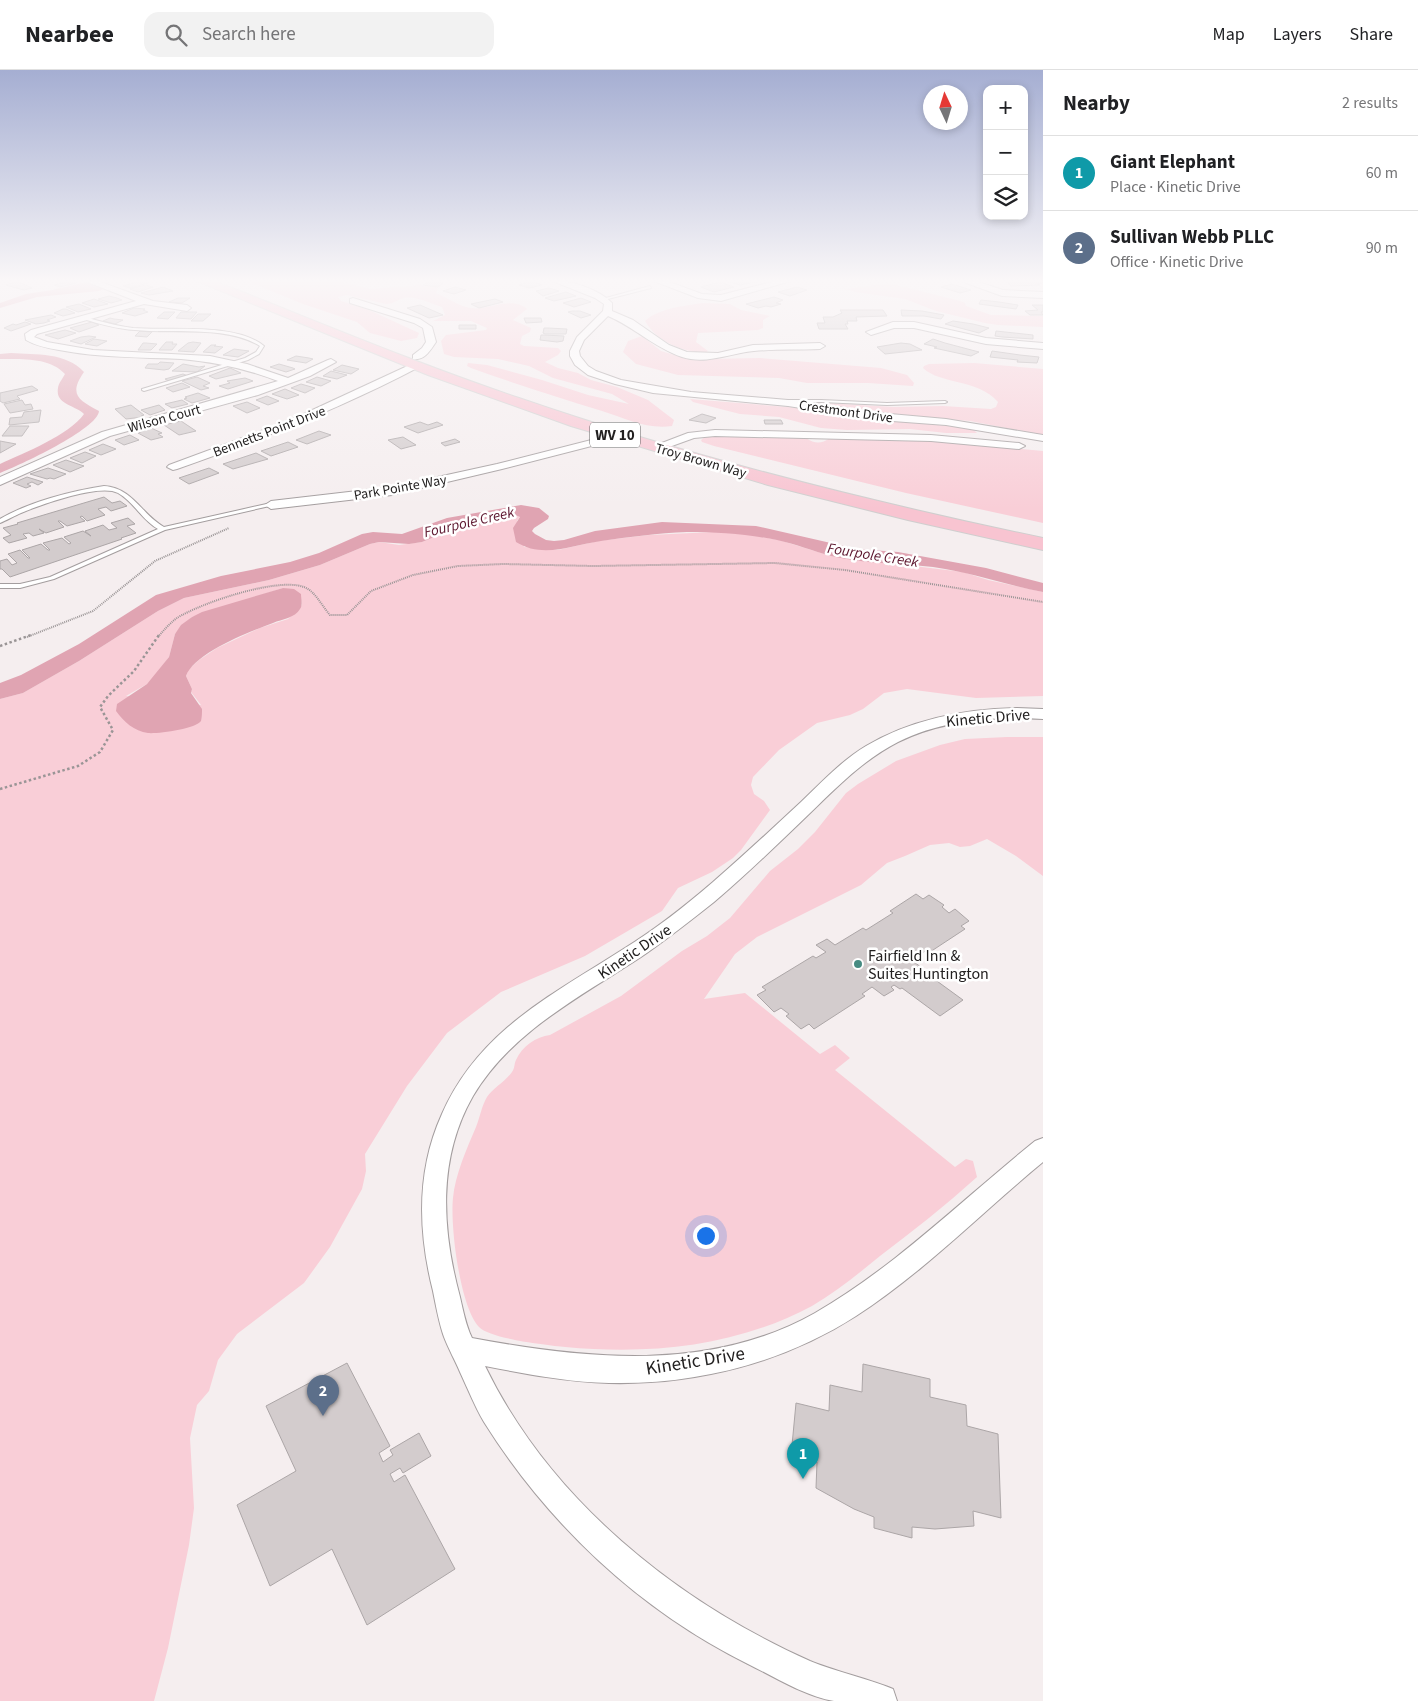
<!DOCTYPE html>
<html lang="en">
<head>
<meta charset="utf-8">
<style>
  :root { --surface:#fff; --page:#f2f2f2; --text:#202124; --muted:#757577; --line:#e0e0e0; --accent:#0b8043 }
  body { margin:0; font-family:"Source Sans 3",sans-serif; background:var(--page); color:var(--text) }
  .controls { position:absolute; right:15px; top:15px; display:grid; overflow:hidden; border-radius:10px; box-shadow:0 2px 8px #0003 }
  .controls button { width:45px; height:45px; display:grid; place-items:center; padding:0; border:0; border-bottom:1px solid var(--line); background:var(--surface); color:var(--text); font:25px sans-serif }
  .compass { position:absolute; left:923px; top:15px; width:45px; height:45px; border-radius:50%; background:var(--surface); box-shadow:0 2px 8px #0003; rotate:356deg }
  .you { position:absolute; left:705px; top:1165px; width:18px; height:18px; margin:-12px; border:4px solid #fff; border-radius:50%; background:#1a73e8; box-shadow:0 0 0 8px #1a73e833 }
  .badge { display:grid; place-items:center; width:32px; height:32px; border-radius:50%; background:var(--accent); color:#fff; font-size:16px; font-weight:700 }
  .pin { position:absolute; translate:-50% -41px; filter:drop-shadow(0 1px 2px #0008) }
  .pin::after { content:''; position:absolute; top:26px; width:18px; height:15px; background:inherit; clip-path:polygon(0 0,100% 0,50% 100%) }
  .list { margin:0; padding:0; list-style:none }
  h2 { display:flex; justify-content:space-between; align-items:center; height:65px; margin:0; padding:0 20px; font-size:21px }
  h2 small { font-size:16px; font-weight:400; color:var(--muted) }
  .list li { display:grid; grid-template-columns:32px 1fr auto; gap:15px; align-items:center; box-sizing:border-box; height:75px; padding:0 20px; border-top:1px solid var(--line) }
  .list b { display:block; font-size:19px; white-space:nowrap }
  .list p { margin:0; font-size:16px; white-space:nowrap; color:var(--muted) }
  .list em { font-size:16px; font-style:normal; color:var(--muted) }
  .icon { flex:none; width:28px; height:28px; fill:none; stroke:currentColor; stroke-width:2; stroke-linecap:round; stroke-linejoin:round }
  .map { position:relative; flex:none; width:1043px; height:1631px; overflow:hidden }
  header { display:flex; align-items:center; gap:30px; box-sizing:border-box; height:70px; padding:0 25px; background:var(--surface); border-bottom:1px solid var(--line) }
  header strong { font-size:24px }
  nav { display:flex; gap:28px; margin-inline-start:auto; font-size:18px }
  .search { width:350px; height:45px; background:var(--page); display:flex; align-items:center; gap:12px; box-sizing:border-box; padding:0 18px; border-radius:15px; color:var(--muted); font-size:19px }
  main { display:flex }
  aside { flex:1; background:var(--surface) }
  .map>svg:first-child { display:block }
  .green { fill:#f9ced7; fill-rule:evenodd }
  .water { fill:#e0a4b2 }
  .building { fill:#d3cccd; stroke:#aca6a7 }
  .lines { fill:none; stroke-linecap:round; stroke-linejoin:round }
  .service-casing { stroke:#a39d9e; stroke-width:2 }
  .minor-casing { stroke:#a39d9e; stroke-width:2 }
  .primary-casing { stroke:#cfcece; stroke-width:2 }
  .path-far1 { stroke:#9a9596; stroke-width:2; stroke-dasharray:1 1; stroke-linecap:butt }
  .path { stroke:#9a9596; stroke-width:2.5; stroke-dasharray:2.5 2.5; stroke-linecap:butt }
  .service { fill:#fff; fill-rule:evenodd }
  .minor { fill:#fff; fill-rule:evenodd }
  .primary { fill:#f8c4d1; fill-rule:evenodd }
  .poi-dot { fill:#468b82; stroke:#fff; stroke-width:2 }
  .labels { text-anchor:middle; stroke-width:5; stroke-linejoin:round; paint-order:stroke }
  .far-street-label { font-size:14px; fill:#232121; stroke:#fff }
  .shield { fill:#fff; stroke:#656464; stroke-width:1 }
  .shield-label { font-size:15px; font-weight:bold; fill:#232121 }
  .far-water-label { font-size:15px; font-style:italic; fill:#5c162e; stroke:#fff }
  .street-label { font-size:16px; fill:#232121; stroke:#fff }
  .poi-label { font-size:16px; fill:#232121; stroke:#fff; text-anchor:start }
  .near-street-label { font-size:19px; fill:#232121; stroke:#fff }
</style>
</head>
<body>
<header>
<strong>Nearbee</strong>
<div class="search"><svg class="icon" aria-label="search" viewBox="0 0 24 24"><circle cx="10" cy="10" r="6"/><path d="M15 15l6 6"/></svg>Search here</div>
<nav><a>Map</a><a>Layers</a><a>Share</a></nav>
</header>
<main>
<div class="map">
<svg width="1043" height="1631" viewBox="0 0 1043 1631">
  <rect width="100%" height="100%" fill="#f5eeef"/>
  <path class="green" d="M245,210H332L371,219L421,215L438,217L436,223C451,229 464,241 481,238C495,236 515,228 527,239L513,250L531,258L530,262L522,266L520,274L524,276L558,278L561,281L558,285L545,292L558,298L578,303L591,310L617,317L648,330L674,350L672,356C648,360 625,348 602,341C558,327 515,314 471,298L467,296L468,293L487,295L542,310L588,325L629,334L612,324L553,308L529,296L498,289L454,287L444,284L441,271L446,265L486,260L487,258L471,251H433L445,245L442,237C431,234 413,224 401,229C395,231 393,234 386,234L347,225L338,227L341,231L369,240L419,263L417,268L401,271L370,263L357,252L303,234Z
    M889,213L960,231L965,233L966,236L991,245L1043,246V257L998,255L985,253L936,241L905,229L855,222L847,219Z
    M703,233L730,234L741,240L770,246L763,250V258L758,260L698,263L696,272L708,281L705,283C683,282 657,272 645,251C659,238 684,236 703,233Z
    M642,266L661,281L678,286L708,289L760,288L881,298L907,305L914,313L913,316L868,313H807L779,308L678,305L636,294L623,282L628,271Z
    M974,293L1043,299V365L970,351L897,345L812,334L808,332L894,337L943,336L991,339L996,337L998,332C977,308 941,315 923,298L924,296L929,294Z
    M690,329L800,338L879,349L957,357L974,360L977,363H946L910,359L847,360L821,358L779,347L740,344L693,332Z
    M724,366L806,368C815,374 821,374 830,368L924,370L1043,381V453L906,423L714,376L702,372L701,370L705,367Z
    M515,445L520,447L517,451L524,477L558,480L598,471L649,465L714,462L746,464L779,470L831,486L963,502L988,510L1043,522V626L976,628L907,619L884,623L863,639L850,645L817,653L779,680L753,707L751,715L754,724L764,731L770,740L741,780L733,788L712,802L678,818L662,841L585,886L501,922L447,963L407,1016L365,1084L366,1101L362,1119L330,1177L304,1213L237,1264L218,1290L209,1321L197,1335L190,1368L194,1438L189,1475L168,1578L154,1631H0V629L23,623L79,591L158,541L184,528L269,510L320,495L370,474L379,472L399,475L422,472L452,460L482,455ZM283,518L300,524L302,535L288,549L260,558L217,578L199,590L188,600L186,606L192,619L191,622L201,635L126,626L147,614L154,607L169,587L175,564L192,547Z
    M1007,667H1043V806L1016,786L987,769L970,776L960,777L949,773L930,775L905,786L887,793L861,815L757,867L735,884L704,929L745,923L820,984L835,975L850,988L835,1000L955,1097L966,1089L973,1091L977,1107C946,1135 913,1161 880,1186C858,1204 836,1222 812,1236C735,1277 650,1285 565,1277C548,1275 490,1269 479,1257C460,1237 450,1156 453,1128C455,1105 467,1078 476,1057C480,1047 482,1035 487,1027C493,1018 505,1012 512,1002C515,998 514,994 516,990C522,976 536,967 550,965L621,926L682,881L707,866L730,848L770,801L798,779L815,762L846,723L858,714L896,691L940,675L965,669Z"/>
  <path class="water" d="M95,210H110L103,219L99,221L37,227L0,238V233L26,224L52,220Z
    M11,283C36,285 66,282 84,302C68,325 79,330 99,341C98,359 18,396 0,403V394C24,383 69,365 84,344C76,335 55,335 58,318C58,314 63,308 65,304C50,287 20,289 0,289V284Z
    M521,435L539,438L549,446L548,449L534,458L532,461L535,464L546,470L554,471L564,470L595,461L662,452L756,456L857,479L898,482L986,498L1043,513V522C1006,515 970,502 933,497C899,493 864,494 831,486C813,481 796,474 777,470C747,464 718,462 687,462C658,463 629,467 601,471C572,475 543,489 516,472L513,458L520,447L515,445L482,455L452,460L422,472L409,474L379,472L370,474L320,495L269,510L184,528L158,541L79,591L23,623L0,629V613L21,605L79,574L156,525L221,506L290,492L319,483L362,464L373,462L402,464L447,448Z
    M283,518L294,519L301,524C301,529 303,535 300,539C295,548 282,549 273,553C251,561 194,583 186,606L192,619L191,623L202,639C202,642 202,647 201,651C196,659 157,664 148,663C134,661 124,652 116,641L117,634L147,614L169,587L175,564L181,555L192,547L202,542Z"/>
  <path class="building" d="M430,210L435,211L434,212L443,213L438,217L423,215Z
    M738,210H759L761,211L740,215L730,212Z
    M1040,210L1043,213L1038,214L1040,215L1011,216L1006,211Z
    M71,211L76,213L60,217L54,215Z
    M141,211L148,213L130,218L123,216Z
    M532,211L542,215L529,218L519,215Z
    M14,212H19L32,218L24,220L6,215Z
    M720,212L734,217L714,222L701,217Z
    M952,214L971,220L960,223L941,217Z
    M145,215L153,217L138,222L130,219Z
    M163,217L173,221L149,225L141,223Z
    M455,217L466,220L454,224L443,221Z
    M797,217L807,220L790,226L778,222Z
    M549,218L559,221L543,226L536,221Z
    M566,222L576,226L554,231L545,228Z
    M109,226L117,228L122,230L111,233L98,229Z
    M774,227L783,230L776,233L781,234L771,237L766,236L758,238L746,234Z
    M178,228H190L182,233L169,232Z
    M581,228L591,232L574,237L563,233Z
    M94,229L108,234L94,237L82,233Z
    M495,229L503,232L479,238L471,234Z
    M981,230L999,232L1018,235L1016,239L979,234Z
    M79,234L91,239L78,242L66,237Z
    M420,235L443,245L429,248L407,238Z
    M1032,235H1043V242H1041L1043,245H1030L1025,241L1038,240Z
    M134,238L145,239L143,240L148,242L135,246L122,243Z
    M63,239H66L75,243L63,246L54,243Z
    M840,240H883L887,246L856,247L857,251H847L848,254H845L848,259H819L817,253H825L823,247H833L842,243Z
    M901,240L922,241L944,245L941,249L924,246H902Z
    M572,241H580L591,245L581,248L568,242Z
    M164,242H175L168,249L157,248Z
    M181,242H197L191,249L176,248Z
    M198,244H211L203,251H191Z
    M51,245L56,247L47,250L50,251L44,253L36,254L25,250Z
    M110,248L114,249L123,250L115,254L103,251Z
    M524,248H541L542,252L526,253Z
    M953,251L973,254L989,258L979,263L945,254Z
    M25,252L31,254L11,261L4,258L13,254L16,255Z
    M92,252L99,255L79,262L70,258Z
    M459,255H476V259H459Z
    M544,258H548L567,259L566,264H545L543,263Z
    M65,260L76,263L58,269L45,265Z
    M140,261L152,262L147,267L135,266Z
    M996,261L1033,265V269L1002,267L995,266Z
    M541,265H544L564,266L563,271L557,272L540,270Z
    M89,266L96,267L81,274L70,271L81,267Z
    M94,269L107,271L97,276L85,274Z
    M933,269L945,273L979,282L971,286L934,278L937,277L924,274Z
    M166,272H173L172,274H177L172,280H159Z
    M193,272L201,273L194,282L178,281L188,273Z
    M143,273H146L157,274L151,280H138Z
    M901,273L910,274L922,280L885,284L877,277Z
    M211,275H216L214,276L223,277L215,283L203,282Z
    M234,279L249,281L238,287L223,285Z
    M992,281L1020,285L1039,287L1037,293L1017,292L1018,290L990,287Z
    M296,286L309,288L313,289L306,293L287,290Z
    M160,292L174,293L169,299L164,300L145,298L148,294H158Z
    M183,294L199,297L205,296L197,302L172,301Z
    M279,294L293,298L295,299L286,302L270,297Z
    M342,295L359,299L351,304L333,300Z
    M230,298L241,303L216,309L209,306Z
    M331,301L347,305L337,309L323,306Z
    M183,304L188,306L169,311L165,309Z
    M197,307L210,313L203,316L209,318L201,320L182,311Z
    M317,307L331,311L321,316L306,312Z
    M245,308L253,311L228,319L219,316L230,313L227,311Z
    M182,313L190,317L173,322L166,318Z
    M301,314L315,318L305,323L291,318Z
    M32,316L38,320L17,326L20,329L3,333L0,331V323Z
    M285,319L299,325L287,329L272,324Z
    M198,323L210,328L192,333L184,329L187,328L185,327Z
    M267,326L279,331L268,335L256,330Z
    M22,330L25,335L31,334L33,339L10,343L4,334Z
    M182,330L188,334L172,338L165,334Z
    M247,332L260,338L247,343L233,336Z
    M131,335L144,345L141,346L143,347L126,349L115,339Z
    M159,335L165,340L150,345L141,340Z
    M41,340L39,352L9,355L10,348L22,347L24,342Z
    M702,344L716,348L706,353L689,350Z
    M764,350H781L783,354H765Z
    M181,351L196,361L179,365L164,355Z
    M420,352L428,355L437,352L443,355L418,363L404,357Z
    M10,356H29L22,366H2Z
    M151,358L162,363L158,364L163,367L151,370L138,363Z
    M319,361L331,365L307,374L296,370Z
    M130,365L139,370L124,375L115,370Z
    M403,367L416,375L401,379L388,370Z
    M455,369L460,372L445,376L441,373Z
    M0,371L16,374L0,383Z
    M288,372L298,377L271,386L261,381Z
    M103,374L116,379L101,385L89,380Z
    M85,382L96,386L82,393L70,388Z
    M256,383L268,389L233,399L223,394Z
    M66,390L84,396L70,402L53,395Z
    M48,398L66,404L54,409L50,408L47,409L30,404Z
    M209,398L219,403L189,414L179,408Z
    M27,407L43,412L38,415L32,412L27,414L31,416L26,418L13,413Z
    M104,427L112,433L120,431L127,436L111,441L106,437L98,439L105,445L87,451L82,446L80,447L85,451L67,456L60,451H58L64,457L46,463L39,459L44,463L33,466L29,463L23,464L27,468L9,473L3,468L11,465L3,458L18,454L17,453Z
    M128,448L135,454L127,456L136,463L121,468L122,469L10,507L2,499H0V491L7,489L12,495L17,493L8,484L20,480L28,488H30L22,480L41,474L48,480H50L43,473L62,468L69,474L71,473L64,467L83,461L91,466L85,461L103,455L109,460L117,458L111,453Z
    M916,824L923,829L929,825L944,835L942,837L949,843L955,839L969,851L961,856L965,859L930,882L927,880L911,890L921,897L919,898L963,930L940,946L902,918L900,919L894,915L891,917L894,920L884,926L872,917L862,924L865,926L814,959L809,954L801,959L786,946L789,944L781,938L774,942L757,925L766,920L762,917L813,886L816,888L826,882L816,875L827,869L835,875L863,858L866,860L893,843L890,841Z
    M347,1293L390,1376L379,1383L383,1392L393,1385L390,1380L419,1363L431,1386L403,1403L400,1398L390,1404L394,1412L405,1405L455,1499L367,1555L332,1479L270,1516L237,1435L296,1401L266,1336Z
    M863,1294L930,1309V1327L966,1335L967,1356L998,1364L1001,1448L973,1441L974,1456L935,1459L912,1457V1468L874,1458V1447L854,1439L816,1418L817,1392L791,1386L796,1333L829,1341L830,1315L862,1322Z"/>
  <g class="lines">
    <defs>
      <path id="service" d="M650,216L651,218L604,230L602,229Z
        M84,247C100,251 116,256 133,258C170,261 235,252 264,276L259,284L248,290L144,321L142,320V319L245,288L256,282L260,276C226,255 174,264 135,260C117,259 100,254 83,249Z
        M779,330H821L887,333L945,331L947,332L945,333L887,335L821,332H781L779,331Z
        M104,416C133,418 141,444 164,457L271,433L274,435L165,460L54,509L20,518H0V514H20L50,507L158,459C142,450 134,432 118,423C100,413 40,435 21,443C14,446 7,450 0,453V449C29,432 71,421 104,416Z"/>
      <path id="minor" d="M82,210H95L153,231L187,235L191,238L187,241L144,234L37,264L34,267L47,272L93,280L210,286L247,294L288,308L328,290L331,289L336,292L310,306L258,325L110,366L0,415V407L102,362L278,311C247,299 215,292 181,289C140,287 99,288 59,280C47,278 36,276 26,270L25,264L31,260L136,231Z
        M550,210C569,210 599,219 612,233V241L633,250L669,275L687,282L718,283L753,275L820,273L825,276L820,279C798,280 776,279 754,281C731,283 706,295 682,287C655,278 634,257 608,246L584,270L579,281L580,286L588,296L596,301L621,310L691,322L788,330L879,343L946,349L1043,365V371L946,355L879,350L788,336L653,323L615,314L588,305L575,295L570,286V281L577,267L603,241L604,234L595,228Z
        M651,210H664L702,224L721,225L779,210H794L721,231L698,228Z
        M958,210H972L1003,220L1043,222V228L1002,226Z
        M353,228L420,249L432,257L436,272C430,281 424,291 413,289V285L422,278L426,272L423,258L414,253L350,233V229Z
        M893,252H914L986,268L1043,273V279L986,274L914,258H894L871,265L866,262Z
        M416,292L419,293V297C341,338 260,370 177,399L173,400L167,397L169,395L293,349Z
        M633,357L638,360L637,362L611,371L502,399L392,425L271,439L265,435L271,431L392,417L497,394L603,367Z
        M715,360L931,365L1019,373L1025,376L1019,379L931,371L715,366L694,368L658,381L652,378L654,376L688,363Z
        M1017,638L1043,639V649C993,646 943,650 898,672C863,690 837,717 809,744C778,774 747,804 714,832C690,851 666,870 641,887C580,927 512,961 473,1026C437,1089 442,1160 460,1227C463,1240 466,1256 472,1268C585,1289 709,1303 815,1243C895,1197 963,1129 1035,1071L1043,1068V1092C981,1143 924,1202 856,1246C783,1293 696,1315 609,1313C567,1312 526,1304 485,1296C550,1430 676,1531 810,1591C837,1602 866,1608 893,1619L897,1631C877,1631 854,1631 834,1631C806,1627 773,1606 748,1594C639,1540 548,1454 484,1352C475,1337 468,1319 460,1302C455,1290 449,1280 444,1267C439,1253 436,1236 433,1221C418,1162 416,1101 442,1044C479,960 552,925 625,878C656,859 685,836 713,812C743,786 772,759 801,732C821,713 841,691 866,676C912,649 964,639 1017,638Z"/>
      <path id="primary" d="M194,210H212C314,250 415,293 519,328C690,387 866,431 1043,468V480L908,450L768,415L571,356L428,305Z"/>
    </defs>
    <use href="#service" class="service-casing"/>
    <use href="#minor" class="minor-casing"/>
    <use href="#primary" class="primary-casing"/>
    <path class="path-far1" d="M27,567L93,541L155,491L229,458
      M158,567C164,560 170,553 177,548C201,533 277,507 304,517C315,521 322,536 330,545H347L371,521L413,505L458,496L503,494L593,496L775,493L845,500L1043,532"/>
    <path class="path" d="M0,576L31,565
      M0,719L78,696L100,682L113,660L100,637L108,626L134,601L159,565"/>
    <use href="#service" class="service"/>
    <use href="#minor" class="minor"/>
    <use href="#primary" class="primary"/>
  </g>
  <linearGradient id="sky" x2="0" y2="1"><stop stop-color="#a5aed2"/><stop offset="0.48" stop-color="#faf7f8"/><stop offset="1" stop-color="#faf7f8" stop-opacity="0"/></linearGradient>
  <rect width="1043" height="439" fill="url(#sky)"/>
  <circle class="poi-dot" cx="858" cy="894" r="5"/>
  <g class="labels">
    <g class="far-street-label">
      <text transform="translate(846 341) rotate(8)" y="5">Crestmont Drive</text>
      <text transform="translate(164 348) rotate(-15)" y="5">Wilson Court</text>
      <text transform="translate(269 361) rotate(-21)" y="5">Bennetts Point Drive</text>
      <text transform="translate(701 390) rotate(16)" y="5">Troy Brown Way</text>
      <text transform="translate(400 417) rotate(-10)" y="5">Park Pointe Way</text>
    </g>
    <rect class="shield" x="590" y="352.5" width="50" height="25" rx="4"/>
    <g class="shield-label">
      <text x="615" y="370">WV 10</text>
    </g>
    <g class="far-water-label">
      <text transform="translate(469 452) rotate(-13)" y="5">Fourpole Creek</text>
      <text transform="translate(873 485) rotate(9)" y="5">Fourpole Creek</text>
    </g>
    <g class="street-label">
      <text transform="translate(988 647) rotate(-5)" y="6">Kinetic Drive</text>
      <text transform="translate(634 881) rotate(-34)" y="6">Kinetic Drive</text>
    </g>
    <g class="poi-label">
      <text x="868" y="891">Fairfield Inn &amp;<tspan x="868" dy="18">Suites Huntington</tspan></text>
    </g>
    <g class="near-street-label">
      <text transform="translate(695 1290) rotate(-9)" y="7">Kinetic Drive</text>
    </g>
  </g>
</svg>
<div class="controls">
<button>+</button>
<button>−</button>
<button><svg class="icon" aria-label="layers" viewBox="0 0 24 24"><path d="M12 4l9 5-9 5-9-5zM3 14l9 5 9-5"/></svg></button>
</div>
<svg class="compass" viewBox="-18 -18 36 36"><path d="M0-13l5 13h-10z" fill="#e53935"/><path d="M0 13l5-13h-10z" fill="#757577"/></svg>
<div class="you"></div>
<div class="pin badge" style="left:803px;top:1409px;background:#0f9aa8">1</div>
<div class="pin badge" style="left:323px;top:1346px;background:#5c6f8a">2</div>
</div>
<aside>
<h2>Nearby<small>2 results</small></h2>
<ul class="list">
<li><span class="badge" style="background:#0f9aa8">1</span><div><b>Giant Elephant</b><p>Place · Kinetic Drive</p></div><em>60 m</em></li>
<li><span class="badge" style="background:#5c6f8a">2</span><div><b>Sullivan Webb PLLC</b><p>Office · Kinetic Drive</p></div><em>90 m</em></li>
</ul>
</aside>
</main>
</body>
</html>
